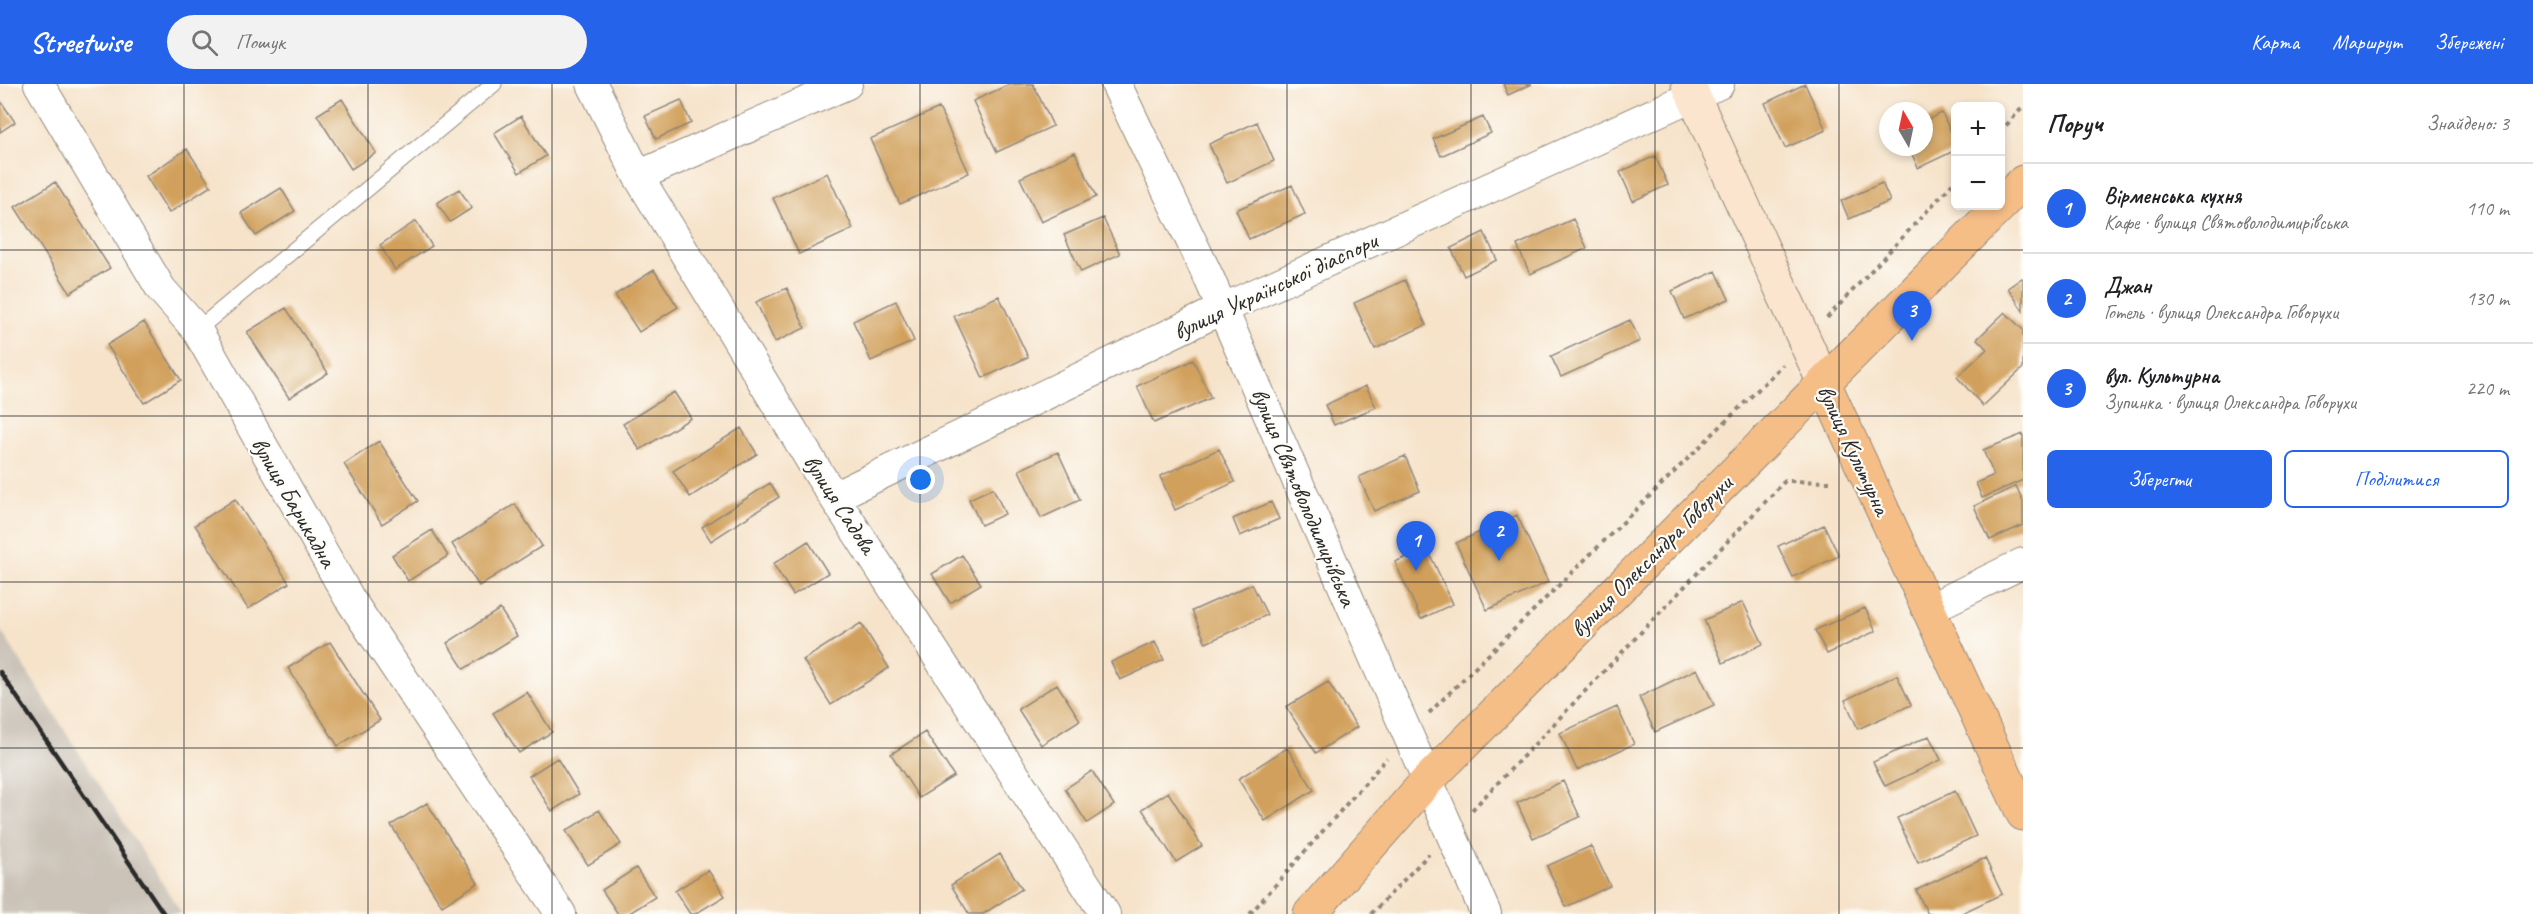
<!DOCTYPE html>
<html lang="uk">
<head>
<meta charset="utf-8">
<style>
  :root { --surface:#fff; --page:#f2f2f2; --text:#202124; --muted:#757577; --line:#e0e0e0; --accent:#2563eb }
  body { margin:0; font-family:Caveat,sans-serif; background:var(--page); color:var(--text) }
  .controls { position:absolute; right:18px; top:18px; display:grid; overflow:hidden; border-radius:9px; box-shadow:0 3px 9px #0003 }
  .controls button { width:54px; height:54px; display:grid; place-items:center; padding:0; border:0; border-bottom:2px solid var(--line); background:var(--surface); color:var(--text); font:30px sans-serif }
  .compass { position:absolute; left:1879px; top:18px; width:54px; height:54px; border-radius:50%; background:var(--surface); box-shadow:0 3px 9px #0003; rotate:351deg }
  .you { position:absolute; left:921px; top:396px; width:21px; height:21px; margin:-15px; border:4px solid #fff; border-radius:50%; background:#1a73e8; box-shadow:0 0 0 9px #1a73e833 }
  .badge { display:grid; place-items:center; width:39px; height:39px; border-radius:50%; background:var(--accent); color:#fff; font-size:20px; font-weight:700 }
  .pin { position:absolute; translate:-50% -50px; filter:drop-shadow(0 2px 3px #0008) }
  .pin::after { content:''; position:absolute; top:32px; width:21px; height:18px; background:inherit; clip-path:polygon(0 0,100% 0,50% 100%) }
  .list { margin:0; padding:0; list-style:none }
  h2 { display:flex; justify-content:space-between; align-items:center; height:78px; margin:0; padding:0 24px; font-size:26px }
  h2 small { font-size:20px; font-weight:400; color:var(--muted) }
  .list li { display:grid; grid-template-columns:39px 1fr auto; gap:18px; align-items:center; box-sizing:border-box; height:90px; padding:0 24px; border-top:2px solid var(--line) }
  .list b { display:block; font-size:22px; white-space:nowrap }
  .list p { margin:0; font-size:20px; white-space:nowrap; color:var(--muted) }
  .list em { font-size:20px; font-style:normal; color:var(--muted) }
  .actions { display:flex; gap:12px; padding:18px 24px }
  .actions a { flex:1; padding:14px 0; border:2px solid var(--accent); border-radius:9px; text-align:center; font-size:21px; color:var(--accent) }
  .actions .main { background:var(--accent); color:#fff }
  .icon { flex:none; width:33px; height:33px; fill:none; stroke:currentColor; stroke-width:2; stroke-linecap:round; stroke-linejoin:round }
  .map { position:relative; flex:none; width:2023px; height:830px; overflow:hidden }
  header { display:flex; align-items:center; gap:36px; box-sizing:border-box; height:84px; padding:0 30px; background:var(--accent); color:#fff }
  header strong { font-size:28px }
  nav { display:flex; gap:33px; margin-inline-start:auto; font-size:21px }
  .search { width:420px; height:54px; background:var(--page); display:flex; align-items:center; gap:15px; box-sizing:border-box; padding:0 21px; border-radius:33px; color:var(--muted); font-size:22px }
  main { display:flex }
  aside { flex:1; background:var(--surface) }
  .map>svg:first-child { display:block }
  .industrial { fill:#cbc3b8 }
  .building { fill:#d1a05b }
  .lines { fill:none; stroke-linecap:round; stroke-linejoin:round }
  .lane-casing { stroke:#90877a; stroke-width:17 }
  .street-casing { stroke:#90877a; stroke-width:32 }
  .secondary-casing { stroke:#90877a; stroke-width:35 }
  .primary-casing { stroke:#90877a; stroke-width:35 }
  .path { stroke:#90877a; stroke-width:4; stroke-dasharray:4.5 4.5; stroke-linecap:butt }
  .lane { stroke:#fff; stroke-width:15 }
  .street { stroke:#fff; stroke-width:30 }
  .secondary { stroke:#fbe5cf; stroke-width:33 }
  .primary { stroke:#f6be87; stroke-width:33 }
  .rail { stroke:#2b2b2b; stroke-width:4.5 }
  .grid { fill:none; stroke:#2b2b2b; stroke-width:1.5; stroke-opacity:0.55 }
  .labels { text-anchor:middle; stroke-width:4.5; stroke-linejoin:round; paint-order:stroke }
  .street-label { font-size:24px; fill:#2b2b2b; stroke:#fdfcf7 }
</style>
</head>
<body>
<header>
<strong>Streetwise</strong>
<div class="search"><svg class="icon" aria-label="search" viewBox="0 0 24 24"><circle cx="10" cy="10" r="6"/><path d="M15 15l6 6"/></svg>Пошук</div>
<nav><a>Карта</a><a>Маршрут</a><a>Збережені</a></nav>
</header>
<main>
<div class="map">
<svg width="2023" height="830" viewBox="0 0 2023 830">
  <rect width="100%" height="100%" fill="#fdfcf7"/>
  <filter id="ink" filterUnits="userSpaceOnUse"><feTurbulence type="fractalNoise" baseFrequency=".0167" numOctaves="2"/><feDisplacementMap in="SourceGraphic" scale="12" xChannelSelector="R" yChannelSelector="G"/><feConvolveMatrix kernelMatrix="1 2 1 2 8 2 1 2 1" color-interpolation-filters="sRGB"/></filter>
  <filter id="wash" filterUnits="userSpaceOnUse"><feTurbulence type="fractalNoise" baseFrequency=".008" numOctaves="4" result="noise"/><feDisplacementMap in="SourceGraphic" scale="24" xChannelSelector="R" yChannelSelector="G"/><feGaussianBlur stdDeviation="1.35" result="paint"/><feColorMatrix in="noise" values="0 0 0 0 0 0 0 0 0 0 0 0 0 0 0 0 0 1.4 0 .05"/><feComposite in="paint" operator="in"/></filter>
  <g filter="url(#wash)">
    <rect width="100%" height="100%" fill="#f6e3ca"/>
    <path class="industrial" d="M0,545L182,830H0Z"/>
    <g id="blocks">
      <path class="building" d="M1010,0H1033L1053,42L997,68L973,17Z
        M1503,0H1532L1508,11Z
        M1805,0L1826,46L1785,64L1765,19Z
        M342,15L376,69L351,85L317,31Z
        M0,16L15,38L0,48Z
        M681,16L691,39L656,55L645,32Z
        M939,24L969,89L900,120L870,55Z
        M1942,29L1956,59V66L1918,84L1909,63H1924V37Z
        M521,32L546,72L519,89L494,49Z
        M1483,33L1491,49L1441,72L1433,55Z
        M1257,38L1274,77L1227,99L1209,60Z
        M187,65L211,102L169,129L146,92Z
        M1075,68L1096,113L1041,138L1020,94Z
        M1655,72L1668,101L1633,117L1620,88Z
        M827,89L853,145L799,170L773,114Z
        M55,98L110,184L70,209L15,123Z
        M1882,99L1890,117L1849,135L1841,117Z
        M1292,101L1305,130L1249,155L1236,126Z
        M281,104L295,127L256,152L241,129Z
        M459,105L472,124L450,138L437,119Z
        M1103,134L1120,170L1081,188L1064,151Z
        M1573,135L1587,164L1530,190L1517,161Z
        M416,137L432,162L395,186L380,161Z
        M1484,148L1497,176L1464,192L1451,164Z
        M654,186L678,223L639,248L615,211Z
        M1716,187L1729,215L1684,235L1672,207Z
        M2022,194L2023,195V227L2008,204Z
        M1405,196L1426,241L1375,265L1354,219Z
        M787,204L805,244L775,258L756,218Z
        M999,212L1028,273L983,294L954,232Z
        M896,217L914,257L871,277L853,237Z
        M286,224L328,289L289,314L247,248Z
        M2005,228L2023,246V284L1983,322L1957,293L1987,265L1977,255Z
        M1630,236L1640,257L1561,293L1551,272Z
        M144,238L181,296L144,319L107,261Z
        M1193,276L1211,314L1154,339L1137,302Z
        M1366,302L1376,323L1334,341L1325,321Z
        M674,308L691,334L640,366L623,340Z
        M741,344L757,370L690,413L673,387Z
        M2023,350V396L1982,414L1976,399L1994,391L1983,366Z
        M379,357L418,417L382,440L344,380Z
        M1219,365L1235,398L1175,426L1160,392Z
        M1058,368L1080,416L1041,434L1019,386Z
        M1405,372L1420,407L1374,427L1359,393Z
        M770,399L779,413L711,457L702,443Z
        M2016,402L2023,417V441L1990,456L1974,422Z
        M993,404L1005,430L981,441L969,415Z
        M235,415L289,499L248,525L195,441Z
        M1271,418L1279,435L1240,452L1233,435Z
        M515,420L542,462L479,502L452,460Z
        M1517,431L1548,498L1487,526L1456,459Z
        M1824,441L1839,472L1793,493L1778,462Z
        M432,446L448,472L408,497L392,471Z
        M808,457L828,489L793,511L773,480Z
        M1427,464L1453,520L1421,535L1395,478Z
        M962,471L981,500L950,519L932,490Z
        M1252,500L1267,531L1206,559L1192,527Z
        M1743,518L1763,560L1723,579L1704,536Z
        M1865,524L1876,547L1827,570L1815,546Z
        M500,525L517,552L464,585L447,559Z
        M861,539L889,584L831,621L803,576Z
        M330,558L380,636L338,662L288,584Z
        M1155,558L1164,576L1120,596L1111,578Z
        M1697,585L1714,621L1655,648L1639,613Z
        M1897,591L1911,621L1858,645L1845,616Z
        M1328,598L1357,643L1316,669L1286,623Z
        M1057,600L1080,636L1041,661L1018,625Z
        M527,608L552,648L519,669L493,629Z
        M1617,623L1634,660L1577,686L1560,649Z
        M925,648L954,692L919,714L891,670Z
        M1929,652L1941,676L1885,702L1873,678Z
        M1287,664L1314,706L1265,737L1238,695Z
        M557,674L579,710L552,727L529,692Z
        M1092,687L1114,721L1087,739L1065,705Z
        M1563,697L1580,733L1533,754L1517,719Z
        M1955,707L1976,752L1918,779L1897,734Z
        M1168,708L1202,762L1176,778L1142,725Z
        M427,719L478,799L442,822L391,741Z
        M599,726L621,760L588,781L566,747Z
        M1591,762L1610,802L1566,823L1547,782Z
        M1000,770L1022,805L983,830H969L951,801Z
        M1985,774L2002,810L1960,830H1928L1916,806Z
        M636,784L655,813L628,830H618L602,806Z
        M708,786L725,812L695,830H690L675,807Z"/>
    </g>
  </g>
  <g filter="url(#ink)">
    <use href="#blocks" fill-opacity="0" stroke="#90877a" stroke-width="1.5"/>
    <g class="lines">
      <defs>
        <path id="lane" d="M197,246L494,0"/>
        <path id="street" d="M39,0L161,205L197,246L349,514L561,830
          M592,0L638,92L819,390L1105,830
          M1116,0L1209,194L1486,830
          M638,92L847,0
          M834,413L1222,225L1719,0
          M1927,526L2023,479"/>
        <path id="secondary" d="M1688,0L1824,299"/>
        <path id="primary" d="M2000,121L2023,98
          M1824,299L2023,730
          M1310,830L1426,698L2000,122"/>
      </defs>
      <use href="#lane" class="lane-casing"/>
      <use href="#street" class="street-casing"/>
      <use href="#secondary" class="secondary-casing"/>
      <use href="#primary" class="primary-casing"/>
      <path class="path" d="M2000,48L2023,23
        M1827,234L1956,96
        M1429,629L1783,281
        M1472,726L1785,397L1830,398
        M1250,830L1387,674
        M1371,830L1429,770"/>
      <use href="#lane" class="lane"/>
      <use href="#street" class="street"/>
      <use href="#secondary" class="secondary"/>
      <use href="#primary" class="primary"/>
      <path class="rail" d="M0,588L164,830"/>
    </g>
  </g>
  <path class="grid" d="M184,0V830M368,0V830M552,0V830M736,0V830M920,0V830M1103,0V830M1287,0V830M1471,0V830M1655,0V830M1839,0V830M0,166H2023M0,332H2023M0,498H2023M0,664H2023"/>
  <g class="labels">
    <g class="street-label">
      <text transform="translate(1275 202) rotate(-25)" y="8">вулиця Української діаспори</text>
      <text transform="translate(1854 366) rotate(65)" y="8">вулиця Культурна</text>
      <text transform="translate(1304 413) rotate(67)" y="8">вулиця Святоволодимирівська</text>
      <text transform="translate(294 418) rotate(60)" y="8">вулиця Барикадна</text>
      <text transform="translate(840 420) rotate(57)" y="8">вулиця Садова</text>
      <text transform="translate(1651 472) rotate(-45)" y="8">вулиця Олександра Говорухи</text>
    </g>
  </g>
</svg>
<div class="controls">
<button>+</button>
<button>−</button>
</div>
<svg class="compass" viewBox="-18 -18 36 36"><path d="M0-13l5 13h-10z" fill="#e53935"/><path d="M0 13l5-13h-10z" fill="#757577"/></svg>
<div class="you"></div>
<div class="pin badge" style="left:1416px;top:487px">1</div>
<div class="pin badge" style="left:1499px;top:477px">2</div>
<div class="pin badge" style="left:1912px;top:257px">3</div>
</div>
<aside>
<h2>Поруч<small>Знайдено: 3</small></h2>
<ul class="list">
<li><span class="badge">1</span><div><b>Вірменська кухня</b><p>Кафе · вулиця Святоволодимирівська</p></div><em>110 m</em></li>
<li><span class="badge">2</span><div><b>Джан</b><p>Готель · вулиця Олександра Говорухи</p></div><em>130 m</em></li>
<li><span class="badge">3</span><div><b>вул. Культурна</b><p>Зупинка · вулиця Олександра Говорухи</p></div><em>220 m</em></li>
</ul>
<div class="actions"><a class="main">Зберегти</a><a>Поділитися</a></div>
</aside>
</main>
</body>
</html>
